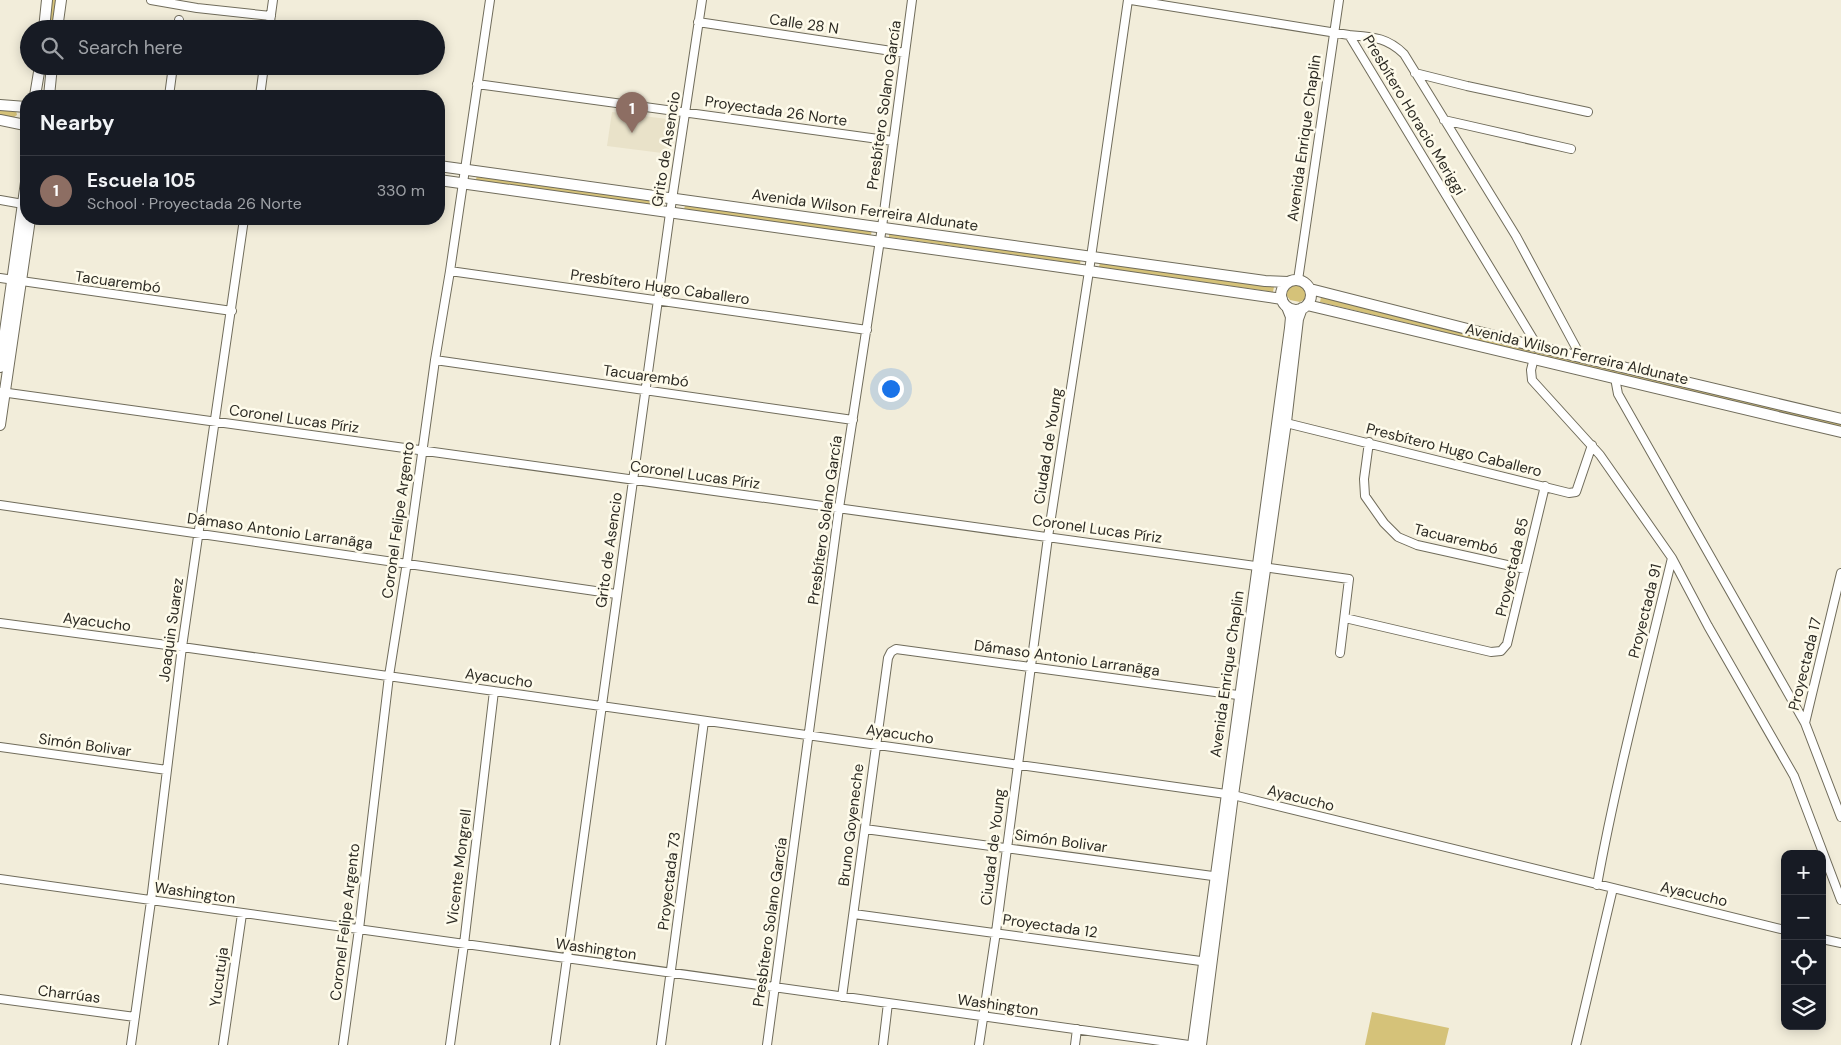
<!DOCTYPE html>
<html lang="en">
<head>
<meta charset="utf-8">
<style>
  :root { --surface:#171b24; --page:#20242c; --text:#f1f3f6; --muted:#9ea1a6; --line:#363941; --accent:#db2777 }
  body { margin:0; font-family:"DM Sans",sans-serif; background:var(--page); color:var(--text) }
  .controls { position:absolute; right:15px; bottom:15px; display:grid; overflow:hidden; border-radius:10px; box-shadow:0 2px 12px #0003 }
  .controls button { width:45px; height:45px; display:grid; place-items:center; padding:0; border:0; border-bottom:1px solid var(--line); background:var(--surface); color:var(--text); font:25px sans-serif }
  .you { position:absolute; left:890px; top:388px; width:18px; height:18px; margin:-12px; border:4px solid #fff; border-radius:50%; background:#1a73e8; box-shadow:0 0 0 8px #1a73e833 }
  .badge { display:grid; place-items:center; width:32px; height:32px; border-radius:50%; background:var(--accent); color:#fff; font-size:16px; font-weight:700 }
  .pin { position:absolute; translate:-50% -41px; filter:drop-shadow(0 1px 2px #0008) }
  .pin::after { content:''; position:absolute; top:26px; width:18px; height:15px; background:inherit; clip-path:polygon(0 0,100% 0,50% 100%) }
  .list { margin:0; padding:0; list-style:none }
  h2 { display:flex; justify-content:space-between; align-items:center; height:65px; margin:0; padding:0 20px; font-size:21px }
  h2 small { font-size:16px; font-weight:400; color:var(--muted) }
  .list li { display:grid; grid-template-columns:32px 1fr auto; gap:15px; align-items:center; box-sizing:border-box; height:70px; padding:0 20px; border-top:1px solid var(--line) }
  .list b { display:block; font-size:19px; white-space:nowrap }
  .list p { margin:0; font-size:16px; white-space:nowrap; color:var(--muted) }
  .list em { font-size:16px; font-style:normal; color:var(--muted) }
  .icon { flex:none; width:28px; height:28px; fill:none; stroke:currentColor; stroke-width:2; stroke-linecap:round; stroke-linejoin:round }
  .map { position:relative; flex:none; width:1841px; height:1045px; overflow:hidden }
  .search { position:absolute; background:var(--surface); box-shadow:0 2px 12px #0003; left:20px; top:20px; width:425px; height:55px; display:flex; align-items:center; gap:12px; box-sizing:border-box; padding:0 18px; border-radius:28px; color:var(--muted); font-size:19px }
  .panel { position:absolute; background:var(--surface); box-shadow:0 2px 12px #0003; left:20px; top:90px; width:425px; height:135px; border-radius:20px }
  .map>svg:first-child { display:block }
  .built { fill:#e9e2c9 }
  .green { fill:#d5c279 }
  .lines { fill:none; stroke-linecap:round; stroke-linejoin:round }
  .street-casing { stroke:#706c5b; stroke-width:10 }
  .secondary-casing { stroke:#706c5b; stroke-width:12 }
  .street { stroke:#fff; stroke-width:8 }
  .secondary { stroke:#fff; stroke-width:10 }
  .labels { text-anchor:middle; stroke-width:5; stroke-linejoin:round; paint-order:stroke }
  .street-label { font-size:15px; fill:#2c2a23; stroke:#fefbeb }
</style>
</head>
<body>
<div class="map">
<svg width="1841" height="1045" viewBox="0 0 1841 1045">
  <rect width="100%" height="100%" fill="#f2edda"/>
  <path class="built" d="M612,112L675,120L670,154L607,146Z"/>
  <path class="green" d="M52,0H56L52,29H49Z
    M0,109L16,111L17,115L14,117L0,115Z
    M477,174L662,201L661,206L476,180Z
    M685,205L872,229L871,235L684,210Z
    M889,232L1081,259L1080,264L889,237Z
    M1100,262L1274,287L1273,292L1099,267Z
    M1289,285C1298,284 1308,287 1307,298L1300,302L1290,300L1284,292L1285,288Z
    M1321,297L1841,422V428L1320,302Z
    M1372,1012L1449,1028L1445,1045H1365Z"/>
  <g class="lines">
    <defs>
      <path id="street" d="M151,0L197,8L271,16
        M1131,0L1349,35L1538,347
        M698,22L905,53
        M178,29L179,20
        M269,29L273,0
        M1349,35C1372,37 1387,37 1404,54L1516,236L1580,355
        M1415,73L1467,86L1588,112
        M477,84L893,141
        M169,96L173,66
        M260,96L264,66
        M1444,120L1571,149
        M0,200L23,204
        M450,271L867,330
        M0,278L232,311
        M1298,280L1339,0
        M1534,358L1531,370L1532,380L1600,455L1672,558C1646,667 1617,775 1597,885
        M435,360L853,420
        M1615,378L1618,394L1805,723
        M1,392L1349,579L1340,653
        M1282,422L1569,493L1576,492L1592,445
        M1369,442L1364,479L1365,496L1384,523L1398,537L1417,545L1525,569
        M0,505L616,594
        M1672,558L1708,626L1794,776L1841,900
        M1841,573L1805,723L1841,817
        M1345,618L1491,652L1501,651L1507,644L1545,486
        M0,623L182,647L1233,795L1785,930
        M0,747L167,770
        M865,829L1220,877
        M0,879L1189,1045
        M854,914L1208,962
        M1822,939L1841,943
        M842,997L888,658L891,652L896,649L1245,696
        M0,999L135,1017
        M131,1045L151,901L182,647L244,219
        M223,1045L242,914
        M343,1045L359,929L389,676L407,562L435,360L450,271L490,0
        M450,1045L464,944L494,691
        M555,1045L670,213L702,0
        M661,1045L704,721
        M767,1045L839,508L882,227L912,0
        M883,1045L888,1003
        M979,1045L996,932L1048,537L1089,271L1128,0
        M1075,1045L1077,1029
        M1576,1045L1613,888"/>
      <path id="secondary" d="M44,29L47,0
        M57,29L61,0
        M35,96L40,66
        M49,96L52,66
        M0,105L26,107
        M0,120L25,125
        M439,166L1265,281L1288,282
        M439,180L1089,271L1282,299
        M1281 295a15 15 0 1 1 30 0a15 15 0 1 1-30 0Z
        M1310,289L1538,347L1841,419
        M1307,305L1841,432
        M0,367L26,182
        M0,425L30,219
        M1193,1045L1290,328L1291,317L1287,307
        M1201,1045L1233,795L1286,422L1298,319L1302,308"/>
    </defs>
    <use href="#street" class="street-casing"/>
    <use href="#secondary" class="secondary-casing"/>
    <use href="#street" class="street"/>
    <use href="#secondary" class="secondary"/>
  </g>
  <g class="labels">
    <g class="street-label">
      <text transform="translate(804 24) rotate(8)" y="5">Calle 28 N</text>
      <text transform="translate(884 105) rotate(-82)" y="5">Presbítero Solano García</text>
      <text transform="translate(776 111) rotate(8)" y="5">Proyectada 26 Norte</text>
      <text transform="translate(1414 115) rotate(59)" y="5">Presbítero Horacio Meriggi</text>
      <text transform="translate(1304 138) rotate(-82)" y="5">Avenida Enrique Chaplin</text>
      <text transform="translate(666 149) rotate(-81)" y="5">Grito de Asencio</text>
      <text transform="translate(865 210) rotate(8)" y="5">Avenida Wilson Ferreira Aldunate</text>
      <text transform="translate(118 282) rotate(8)" y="5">Tacuarembó</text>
      <text transform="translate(660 287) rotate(8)" y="5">Presbítero Hugo Caballero</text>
      <text transform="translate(1577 354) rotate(13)" y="5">Avenida Wilson Ferreira Aldunate</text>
      <text transform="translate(646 376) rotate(8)" y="5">Tacuarembó</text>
      <text transform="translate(294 419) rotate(8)" y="5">Coronel Lucas Píriz</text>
      <text transform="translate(1048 446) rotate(-81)" y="5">Ciudad de Young</text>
      <text transform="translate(1454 450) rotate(14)" y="5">Presbítero Hugo Caballero</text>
      <text transform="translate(695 475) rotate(8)" y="5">Coronel Lucas Píriz</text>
      <text transform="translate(398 520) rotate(-82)" y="5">Coronel Felipe Argento</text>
      <text transform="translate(825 520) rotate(-82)" y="5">Presbítero Solano García</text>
      <text transform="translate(1097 529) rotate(8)" y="5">Coronel Lucas Píriz</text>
      <text transform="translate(280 531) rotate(8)" y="5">Dámaso Antonio Larranãga</text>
      <text transform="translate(1456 539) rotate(14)" y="5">Tacuarembó</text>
      <text transform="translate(609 550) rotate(-82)" y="5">Grito de Asencio</text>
      <text transform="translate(1512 567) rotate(-77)" y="5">Proyectada 85</text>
      <text transform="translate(1645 611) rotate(-76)" y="5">Proyectada 91</text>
      <text transform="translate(97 622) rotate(7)" y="5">Ayacucho</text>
      <text transform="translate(171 630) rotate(-82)" y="5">Joaquin Suarez</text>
      <text transform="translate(1067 658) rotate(8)" y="5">Dámaso Antonio Larranãga</text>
      <text transform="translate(1805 664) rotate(-76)" y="5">Proyectada 17</text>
      <text transform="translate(1227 674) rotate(-82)" y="5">Avenida Enrique Chaplin</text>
      <text transform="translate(499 678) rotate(8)" y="5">Ayacucho</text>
      <text transform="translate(900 734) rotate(8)" y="5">Ayacucho</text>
      <text transform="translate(85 745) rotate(8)" y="5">Simón Bolivar</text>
      <text transform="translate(1301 798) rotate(14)" y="5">Ayacucho</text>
      <text transform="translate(851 825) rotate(-83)" y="5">Bruno Goyeneche</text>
      <text transform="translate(1061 841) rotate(8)" y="5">Simón Bolivar</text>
      <text transform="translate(993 847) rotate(-83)" y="5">Ciudad de Young</text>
      <text transform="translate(459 867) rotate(-83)" y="5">Vicente Mongrell</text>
      <text transform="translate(669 881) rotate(-83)" y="5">Proyectada 73</text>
      <text transform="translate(195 893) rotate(8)" y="5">Washington</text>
      <text transform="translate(1694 894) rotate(13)" y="5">Ayacucho</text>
      <text transform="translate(345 922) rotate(-83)" y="5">Coronel Felipe Argento</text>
      <text transform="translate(770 922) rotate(-82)" y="5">Presbítero Solano García</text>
      <text transform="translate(1050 926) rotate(8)" y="5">Proyectada 12</text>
      <text transform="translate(596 949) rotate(8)" y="5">Washington</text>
      <text transform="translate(219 977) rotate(-82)" y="5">Yucutuja</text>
      <text transform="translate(69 994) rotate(7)" y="5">Charrúas</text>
      <text transform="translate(998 1005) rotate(8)" y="5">Washington</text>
    </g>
  </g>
</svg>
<div class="controls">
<button>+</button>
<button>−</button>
<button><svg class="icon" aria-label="locate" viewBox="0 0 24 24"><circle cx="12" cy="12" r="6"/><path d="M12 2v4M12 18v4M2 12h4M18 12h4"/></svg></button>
<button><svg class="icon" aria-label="layers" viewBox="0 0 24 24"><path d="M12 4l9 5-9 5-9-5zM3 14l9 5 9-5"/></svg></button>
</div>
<div class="you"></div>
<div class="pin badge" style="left:632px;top:133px;background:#8d6e63">1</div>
<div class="search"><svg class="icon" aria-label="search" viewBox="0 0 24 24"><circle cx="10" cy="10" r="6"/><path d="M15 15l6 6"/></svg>Search here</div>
<section class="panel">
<h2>Nearby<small></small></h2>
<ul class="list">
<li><span class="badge" style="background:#8d6e63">1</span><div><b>Escuela 105</b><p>School · Proyectada 26 Norte</p></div><em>330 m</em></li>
</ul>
</section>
</div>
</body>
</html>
